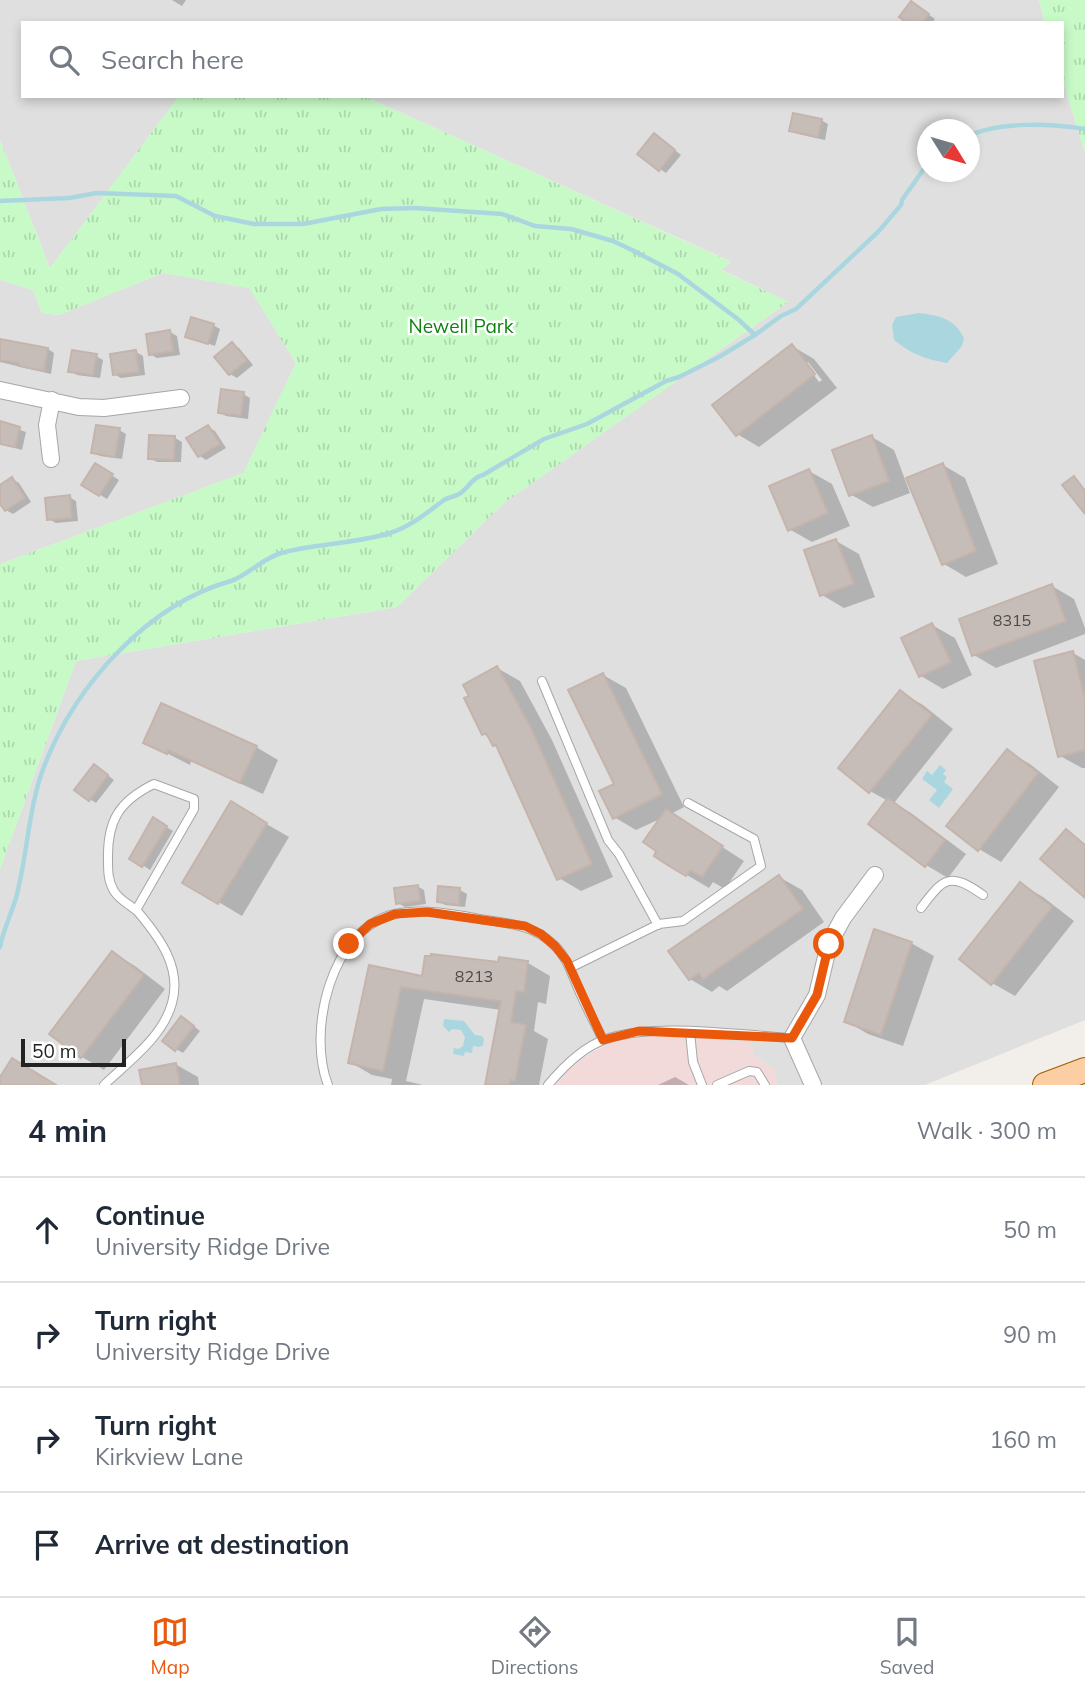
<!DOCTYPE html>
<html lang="en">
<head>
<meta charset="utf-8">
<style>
  :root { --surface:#fff; --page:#f2f2f3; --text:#1f2937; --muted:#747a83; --line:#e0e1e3; --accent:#ea580c }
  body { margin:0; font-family:Mulish,sans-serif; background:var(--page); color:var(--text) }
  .compass { position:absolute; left:917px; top:119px; width:63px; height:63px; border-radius:50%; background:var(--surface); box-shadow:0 4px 10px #0003; rotate:127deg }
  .scale { position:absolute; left:21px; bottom:18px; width:105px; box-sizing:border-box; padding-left:7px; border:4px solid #222; border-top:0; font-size:19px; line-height:24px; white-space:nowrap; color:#222; -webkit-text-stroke:5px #fff; paint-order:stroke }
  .stop { position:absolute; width:21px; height:21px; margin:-16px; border:5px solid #ea580c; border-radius:50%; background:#fff }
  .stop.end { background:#ea580c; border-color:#fff; box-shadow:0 2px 7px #0008 }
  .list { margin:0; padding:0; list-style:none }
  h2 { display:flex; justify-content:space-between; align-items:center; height:91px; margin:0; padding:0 28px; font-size:30px }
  h2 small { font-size:23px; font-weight:400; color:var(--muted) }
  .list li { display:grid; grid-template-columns:46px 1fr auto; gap:21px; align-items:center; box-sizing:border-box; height:105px; padding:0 28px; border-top:2px solid var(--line) }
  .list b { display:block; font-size:26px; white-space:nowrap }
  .list p { margin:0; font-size:23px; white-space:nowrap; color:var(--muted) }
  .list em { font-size:23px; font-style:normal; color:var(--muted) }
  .icon { flex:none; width:38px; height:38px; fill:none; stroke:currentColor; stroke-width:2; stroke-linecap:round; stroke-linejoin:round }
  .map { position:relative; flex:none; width:1085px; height:1085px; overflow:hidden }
  .search { position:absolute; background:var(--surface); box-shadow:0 4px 10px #0003; left:21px; right:21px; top:21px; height:77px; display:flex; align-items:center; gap:18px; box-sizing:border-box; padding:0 24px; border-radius:0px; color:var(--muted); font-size:26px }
  .sheet { height:511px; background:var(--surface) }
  nav { display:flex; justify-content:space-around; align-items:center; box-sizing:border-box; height:98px; border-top:2px solid var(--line); background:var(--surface); font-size:19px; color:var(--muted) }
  nav a { display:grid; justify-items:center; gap:4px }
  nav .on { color:var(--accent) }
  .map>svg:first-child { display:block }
  .residential { fill:#e0dfdf; fill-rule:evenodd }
  .commercial { fill:#f2d9da }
  .park { fill:url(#park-tufts) }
  .water { fill:#aad7df }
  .shadow { fill:#0003; fill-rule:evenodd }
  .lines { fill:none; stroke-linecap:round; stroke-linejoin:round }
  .stream { stroke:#aad7df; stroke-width:4.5 }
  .building { fill:#c7bdb8; stroke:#c4b4ab; stroke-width:2 }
  .service-casing { stroke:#a6a6a6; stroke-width:10 }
  .minor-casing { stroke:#a6a6a6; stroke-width:18 }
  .primary-casing { stroke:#9e5d01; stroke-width:26 }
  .service { stroke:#fff; stroke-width:8 }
  .minor { stroke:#fff; stroke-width:16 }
  .primary { stroke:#fbcea4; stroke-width:24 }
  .route { stroke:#ea580c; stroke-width:9 }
  .labels { text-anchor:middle; stroke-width:5; stroke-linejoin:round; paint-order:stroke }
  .number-label { font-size:16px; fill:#4b4948 }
  .park-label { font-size:19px; fill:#0d830d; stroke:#fff }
</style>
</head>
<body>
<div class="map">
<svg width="1085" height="1085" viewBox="0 0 1085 1085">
  <defs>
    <pattern id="park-tufts" width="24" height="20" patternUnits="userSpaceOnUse" patternTransform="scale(1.75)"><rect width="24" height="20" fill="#c8fac8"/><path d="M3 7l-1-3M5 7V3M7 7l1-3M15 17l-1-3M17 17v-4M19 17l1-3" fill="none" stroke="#acd6ac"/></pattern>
  </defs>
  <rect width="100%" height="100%" fill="#f2eee9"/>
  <path class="residential" d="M0,0H1039L1045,23H23V96H179L50,268L0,140Z
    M1062,78L1085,153V1020L925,1085H778L774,1069L755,1056L617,1040L592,1051L570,1068L555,1085H0V869L76,661L397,607L504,503L788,302L720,269L730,261L364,96H1062ZM928,130H970V172H928Z
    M163,273L250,288L296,363L244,473L0,564V280L33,290L42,313L59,315Z"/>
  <path class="commercial" d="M657,1033L751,1043L755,1056L774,1069L778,1085H555L570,1068L592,1052L617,1040Z"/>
  <path class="park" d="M1039,0H1085V153L1062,78V23H1045Z
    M179,96H364L731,262L721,270L788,302L504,503L397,607L76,661L0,869V564L243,473L296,363L249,288L163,273L59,315L42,313L33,290L0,280V140L50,268Z"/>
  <path class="water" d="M919,313C940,316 954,318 964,338L962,346L947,363C925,359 911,354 894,340L892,325L896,317Z
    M940,765L946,770L943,774L947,777L944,782L953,789L939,808L929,800L937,790L922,779L927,771L932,775Z
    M444,1019L464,1021L475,1035L482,1036L484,1039L483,1045L480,1047L473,1046L472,1053L465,1052L464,1056L453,1054L454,1048L458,1049L463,1046L465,1037L461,1030L452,1029L449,1032L443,1026Z"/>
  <path class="shadow" d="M172,0H186L182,6Z
    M918,7L935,19L932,23H910Z
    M821,120L828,124L825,140L798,134L791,130Z
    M661,139L681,155L666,173L660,169Z
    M213,325L220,329L215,346L187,336Z
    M170,332L177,336L180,355L157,358L150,354Z
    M0,341L48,349L54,353L51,374L0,362Z
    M232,344L239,348L253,365L237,378L230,374L216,357Z
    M792,346L814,359L837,388L759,447L737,434ZM804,362H808L822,380L819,382Z
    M136,352L143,356L145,375L121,378L114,374Z
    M96,356L103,360L100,378L77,375L70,371Z
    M243,394L250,398L248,419L226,416L219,412Z
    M0,423L26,432L22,450L0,444Z
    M208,427L215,431L226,448L206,460L200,456Z
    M119,430L126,434L122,459L100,456L93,452Z
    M872,437L894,450L910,493L873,507L850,494Z
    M175,438L182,442L181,462H157L150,458Z
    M96,465L119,480L107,499L84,485Z
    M943,465L965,478L998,564L966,577L944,564Z
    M809,471L832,484L850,526L812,542L789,529Z
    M12,479L19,483L31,502L13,514L6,510L0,501V487Z
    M69,497L76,501L78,521L56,523L49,519Z
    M836,541L859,554L875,597L844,608L822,595Z
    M1052,586L1074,599L1085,628V634L996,668L974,655Z
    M932,625L955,638L972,675L943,689L921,676Z
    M1073,653L1085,660V768H1082L1060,756Z
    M497,668L520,681L552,740L613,877L581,891L559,878L499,747L483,733Z
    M603,675L626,688L684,807L671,814L744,861L725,889L713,882L709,888L670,865L662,818L636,830L614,817L616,784Z
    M901,692L923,705L953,729L894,803L911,813L966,854L948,878L926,865L888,801L870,791Z
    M145,742L256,747L278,760L263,794L191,761L190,765Z
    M1007,751L1030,764L1059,787L1001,862L979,849Z
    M101,770L114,780L96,803L90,799Z
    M232,804L289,837L242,916L185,882Z
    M154,819L173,831L150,870L132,858Z
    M779,877L802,890L824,922L727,991L719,986L712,992L690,979Z
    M1021,884L1043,897L1074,921L1015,996L992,983Z
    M417,886L424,890L426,904L405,907L398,903Z
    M460,890L467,894L465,907L445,905L438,901Z
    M911,943L934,956L903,1046L868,1034L846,1021Z
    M113,953L135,966L165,989L104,1070L82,1057Z
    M501,959L528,963L550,976L546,1004L538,1002L534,1031L548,1039L539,1085H487L501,1010L424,999L406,1081L423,1085H391L392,1079L372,1075L350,1062L370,967L423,978L500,964Z
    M189,1022L200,1031L183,1053L176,1049Z
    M175,1064L198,1077L199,1085H144Z
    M675,1077L689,1085H658Z"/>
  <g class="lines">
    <path class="stream" d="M970,135C1001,121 1052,124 1085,129
      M0,201L69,198L97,193L176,196L215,216L254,224H303L381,209L415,208L502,214L535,226L571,229L613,241L632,250L678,274L739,320L755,335
      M0,947C3,931 11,914 16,898C28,853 28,807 45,764C76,685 148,604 231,581C246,576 262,559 281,553C317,543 355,544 390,533C410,527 428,512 444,500C449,497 454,497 459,494C468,489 472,477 483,475L544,439L587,424L666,381L679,377L719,357L755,335L781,316L796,309L878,232L901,205L902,200L928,163"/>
  </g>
  <path class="building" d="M911,1L929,14L923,23H907L899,17Z
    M793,113L822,119L818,137L789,131Z
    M654,133L675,150L659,171L637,154Z
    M191,317L214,324L208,344L185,337Z
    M170,330L173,351L149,355L146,334Z
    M0,339L48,348L44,371L19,366V363L0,360Z
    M232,342L247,360L229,375L214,357Z
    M792,344L815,374L736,436L712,405Z
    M72,350L97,354L93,375L68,372Z
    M136,350L139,372L113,375L110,354Z
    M221,389L244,392L241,416L218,413Z
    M0,421L20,427L15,447L0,444Z
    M96,425L120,428L115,457L91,453Z
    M208,425L220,444L198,457L186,438Z
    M149,435L175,436L174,460L148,459Z
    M872,435L889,481L849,496L832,450Z
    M95,463L113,474L99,496L81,485Z
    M943,463L976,551L942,565L906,478Z
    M809,469L828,513L788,531L769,486Z
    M1074,476L1085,491V514L1062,485Z
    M12,477L25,498L5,511L0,504V485Z
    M70,495L72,518L47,520L45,498Z
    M836,539L854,584L820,596L804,550Z
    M1052,584L1066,621L972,656L959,619Z
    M932,623L951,662L919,677L901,638Z
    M1073,651L1085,700V750L1058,757L1034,661Z
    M497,666L530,726L592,864L557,880L496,745L493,746L486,733L482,735L464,698L469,696L463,685Z
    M603,673L662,794L613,819L599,791L614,784L568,690Z
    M900,690L932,715L869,793L838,768Z
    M161,703L257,746L240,783L168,750L167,754L143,743Z
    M1007,749L1038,773L978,851L946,826Z
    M94,764L108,775L89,801L74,790Z
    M888,798L945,840L925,867L868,824Z
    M231,801L267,823L218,904L182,883Z
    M666,809L723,846L702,877L690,870L686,876L669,866L654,856L656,851L643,842Z
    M153,817L167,826L142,867L129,859Z
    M1066,829L1085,845V898L1040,859Z
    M779,875L803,909L703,979L699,973L689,980L668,951Z
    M1020,882L1052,907L991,985L959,959Z
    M418,885L420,901L396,904L394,888Z
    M438,886L460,888L459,905L437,902Z
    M874,929L912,942L881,1035L844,1022Z
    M112,951L144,975L81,1058L49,1034Z
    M431,954L498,962L499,957L528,961L524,992L516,991L511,1022L526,1025L515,1081L510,1080V1085H485L501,1001L401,987L383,1071L348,1063L369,965L422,976L425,956H431Z
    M181,1016L194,1026L175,1051L162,1041Z
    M12,1058L56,1085H0V1077Z
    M176,1063L180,1085H142L139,1070Z"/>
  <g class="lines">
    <defs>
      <path id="service" d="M542,681L608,840L619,854L658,925
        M921,908C944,877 950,872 983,895
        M570,968L659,924L683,921L761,866L754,839L688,803
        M690,1032L693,1062L702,1085
        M104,1085C128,1062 163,1037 172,1003C182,968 160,938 138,912C131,905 120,901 114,891C108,881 108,871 108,860C107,821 119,801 154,784L194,799V809L136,910
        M328,1085C307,1031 331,928 395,914C422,908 453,914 480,919C507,923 534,925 554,945C569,959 573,979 582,997C588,1011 596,1025 603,1040
        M548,1085C563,1067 583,1047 606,1039C655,1022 739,1035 792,1038
        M717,1085L749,1071L757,1072L765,1085"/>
      <path id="minor" d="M0,390L79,407L104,408L181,398
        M51,459L47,425L52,400
        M813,1085L792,1038L817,995L829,944L843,918L875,875"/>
      <path id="primary" d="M1045,1085L1085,1070"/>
    </defs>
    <use href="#service" class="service-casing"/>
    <use href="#minor" class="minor-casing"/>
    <use href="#primary" class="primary-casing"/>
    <use href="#service" class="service"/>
    <use href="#minor" class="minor"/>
    <use href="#primary" class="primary"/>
  </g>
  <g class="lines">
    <path class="route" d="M349,944L370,924L395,914L427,912L525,926L541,934L555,946L567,961L603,1040L639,1031L792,1038L817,995L829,944"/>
  </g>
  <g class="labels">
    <g class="number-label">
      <text x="1012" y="626">8315</text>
      <text x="474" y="982">8213</text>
    </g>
    <g class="park-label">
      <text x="461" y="333">Newell Park</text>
    </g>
  </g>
</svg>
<svg class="compass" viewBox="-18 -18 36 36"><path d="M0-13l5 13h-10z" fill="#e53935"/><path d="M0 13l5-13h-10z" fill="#747a83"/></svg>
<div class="scale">50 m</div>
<div class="stop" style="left:829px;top:944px"></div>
<div class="stop end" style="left:349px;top:944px"></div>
<div class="search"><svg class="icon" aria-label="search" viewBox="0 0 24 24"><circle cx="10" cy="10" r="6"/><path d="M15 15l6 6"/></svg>Search here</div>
</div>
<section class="sheet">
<h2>4 min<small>Walk · 300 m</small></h2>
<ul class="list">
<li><svg class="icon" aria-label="ahead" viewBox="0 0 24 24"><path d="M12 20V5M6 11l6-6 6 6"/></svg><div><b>Continue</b><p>University Ridge Drive</p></div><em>50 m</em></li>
<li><svg class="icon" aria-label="right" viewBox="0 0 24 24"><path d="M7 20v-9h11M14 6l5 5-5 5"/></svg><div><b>Turn right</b><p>University Ridge Drive</p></div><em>90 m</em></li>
<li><svg class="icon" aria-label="right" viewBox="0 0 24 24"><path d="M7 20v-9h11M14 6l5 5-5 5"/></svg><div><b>Turn right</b><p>Kirkview Lane</p></div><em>160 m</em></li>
<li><svg class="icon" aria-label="arrive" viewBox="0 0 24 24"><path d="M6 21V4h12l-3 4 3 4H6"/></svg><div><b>Arrive at destination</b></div></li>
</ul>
</section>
<nav>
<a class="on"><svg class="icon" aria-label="map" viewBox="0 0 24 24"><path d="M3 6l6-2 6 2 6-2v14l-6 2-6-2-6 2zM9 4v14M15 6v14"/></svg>Map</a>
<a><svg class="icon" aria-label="directions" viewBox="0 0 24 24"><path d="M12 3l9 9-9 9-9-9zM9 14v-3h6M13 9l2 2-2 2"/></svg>Directions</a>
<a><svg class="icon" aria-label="saved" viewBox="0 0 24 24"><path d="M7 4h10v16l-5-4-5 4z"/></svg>Saved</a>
</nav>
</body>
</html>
